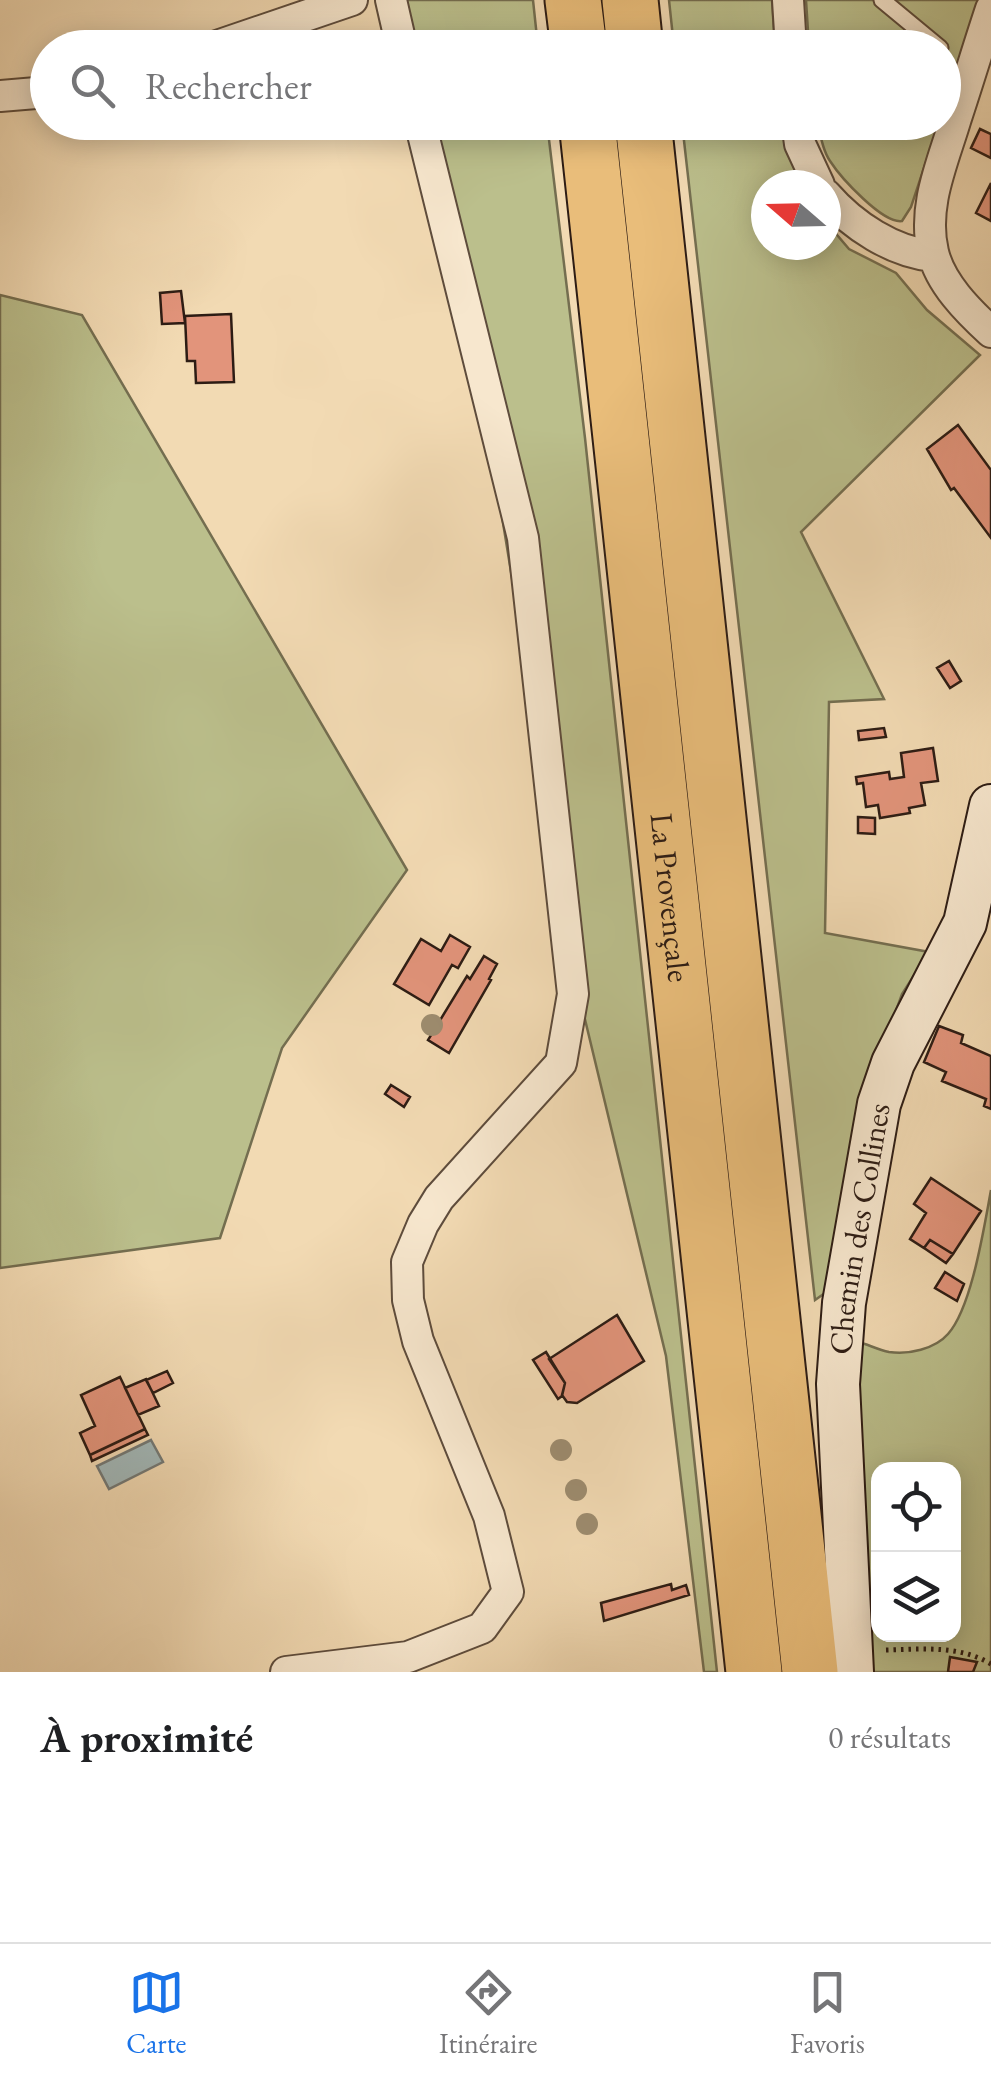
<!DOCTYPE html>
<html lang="fr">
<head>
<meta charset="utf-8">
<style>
  :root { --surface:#fff; --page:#f6f6f6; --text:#202124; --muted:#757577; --line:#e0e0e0; --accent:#1a73e8 }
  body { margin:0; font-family:"EB Garamond",serif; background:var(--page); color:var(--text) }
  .controls { position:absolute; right:30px; bottom:30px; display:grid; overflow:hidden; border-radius:20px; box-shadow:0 5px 25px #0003 }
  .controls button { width:90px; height:90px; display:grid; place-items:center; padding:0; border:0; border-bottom:2px solid var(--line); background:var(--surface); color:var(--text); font:50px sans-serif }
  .compass { position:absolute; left:751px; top:170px; width:90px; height:90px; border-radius:50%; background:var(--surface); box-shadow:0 5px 25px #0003; rotate:290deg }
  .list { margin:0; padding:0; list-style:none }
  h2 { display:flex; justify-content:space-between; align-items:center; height:130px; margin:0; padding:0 40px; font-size:42px }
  h2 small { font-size:32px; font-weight:400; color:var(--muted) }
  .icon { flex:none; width:55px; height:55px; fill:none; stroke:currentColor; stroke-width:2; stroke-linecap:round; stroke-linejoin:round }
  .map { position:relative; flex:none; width:991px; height:1672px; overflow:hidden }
  .search { position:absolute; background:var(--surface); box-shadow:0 5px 25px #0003; left:30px; right:30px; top:30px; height:110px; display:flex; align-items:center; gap:25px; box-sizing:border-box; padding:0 35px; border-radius:55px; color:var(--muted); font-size:38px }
  .sheet { height:270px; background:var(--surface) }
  nav { display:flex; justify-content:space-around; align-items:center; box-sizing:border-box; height:140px; border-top:2px solid var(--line); background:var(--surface); font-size:28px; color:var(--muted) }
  nav a { display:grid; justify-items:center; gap:5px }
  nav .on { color:var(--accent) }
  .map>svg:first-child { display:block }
  .green { fill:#bbbf8c; stroke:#746e50; stroke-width:2.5; fill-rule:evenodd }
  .water { fill:#a1b7b8; stroke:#737976; stroke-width:2.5 }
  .building { fill:#e2947b; stroke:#2d1c14; stroke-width:2.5 }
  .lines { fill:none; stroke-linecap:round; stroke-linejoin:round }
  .lane-casing { stroke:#5e4c3c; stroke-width:19 }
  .street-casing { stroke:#5e4c3c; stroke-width:34 }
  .secondary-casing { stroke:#2d1c14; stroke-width:46 }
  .highway-casing { stroke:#2d1c14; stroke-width:59 }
  .path { stroke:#2d1c14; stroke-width:5; stroke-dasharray:2.5 5; stroke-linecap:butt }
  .lane { stroke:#f7e7ce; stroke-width:15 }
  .street { stroke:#f7e7ce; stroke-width:30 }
  .secondary { stroke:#f7e7ce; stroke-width:42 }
  .highway { stroke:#e9bd7a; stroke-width:55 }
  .tree { fill:#9d8c6f }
  .labels { text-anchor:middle; stroke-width:9; stroke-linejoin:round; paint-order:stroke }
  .street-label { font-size:32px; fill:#2d1c14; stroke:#f7e7ce }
</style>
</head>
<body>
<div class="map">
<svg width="991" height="1672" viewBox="0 0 991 1672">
  <rect width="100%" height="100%" fill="#f2dab3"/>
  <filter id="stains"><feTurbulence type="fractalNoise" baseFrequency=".002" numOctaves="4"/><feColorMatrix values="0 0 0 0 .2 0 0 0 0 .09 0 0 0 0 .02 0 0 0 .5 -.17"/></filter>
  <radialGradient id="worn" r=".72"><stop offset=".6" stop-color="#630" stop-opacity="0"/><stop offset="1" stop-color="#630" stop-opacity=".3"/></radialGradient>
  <path class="green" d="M382,0H533L538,47H392Z
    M669,0H772L775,47H674Z
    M806,0H979L944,108V48L809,47Z
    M410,123H547L585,438L717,1672H704L666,1356L582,1007L497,486Z
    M682,123H782L795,170L803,185H766V245H826V222L849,249L896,273L927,310L980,355L801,532L884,699L829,702L825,933L929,952L902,994L875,1068L825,1293L815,1300Z
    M818,123H939L911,207L902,221C883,224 841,178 830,161C823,151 820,135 818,123Z
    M0,295L82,315L407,870L282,1048L220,1238L0,1268Z
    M991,1190V1672H869L846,1439L859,1342C869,1345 879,1350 889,1352C908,1355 935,1349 948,1334C972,1307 984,1227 991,1190ZM878,1470H954V1634H878Z"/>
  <path class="water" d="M151,1440L163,1462L109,1489L97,1466Z"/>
  <path class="building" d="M980,129L991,134V158L971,148Z
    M991,183V221L976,213Z
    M181,291L185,323L162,324L160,293Z
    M231,314L234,382L196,383L195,361H187L185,316Z
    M958,425L991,470V538L954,488L951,490L927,449Z
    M949,661L961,681L950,688L937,668Z
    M884,728L886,737L859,740L858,731Z
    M933,748L938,781L921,783L925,805L909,808L910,813L880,818L878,805L866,807L863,783L857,784L856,777L889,772L890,779L904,777L901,753Z
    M858,817L875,818V834L858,833Z
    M450,935L470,947L458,968L452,965L429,1005L394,984L421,939L441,951Z
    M484,956L497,964L489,979L491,980L449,1053L428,1040L467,976L470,979Z
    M939,1026L963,1035L961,1043L991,1056V1109L984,1106L986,1099L942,1081L946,1072L924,1062Z
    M391,1085L410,1097L404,1107L385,1094Z
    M931,1178L981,1211L953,1254L930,1240L924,1248L910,1239L926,1213L914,1204Z
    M930,1240L953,1254L946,1263L924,1248Z
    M945,1272L964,1284L957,1301L935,1288Z
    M617,1315L644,1361L577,1403L567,1402L562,1395L565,1383L549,1359Z
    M546,1352L565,1383L562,1396L558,1399L533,1360Z
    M167,1371L173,1383L153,1393L146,1380Z
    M120,1377L145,1429L90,1455L80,1433L95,1426L81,1395Z
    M146,1379L159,1406L138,1415L125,1388Z
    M145,1429L148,1435L92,1461L90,1455Z
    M671,1584L672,1590L686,1585L689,1595L604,1621L601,1603Z
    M950,1657L977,1662L973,1672H948Z"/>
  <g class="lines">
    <defs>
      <path id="lane" d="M882,0L940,48"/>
      <path id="street" d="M391,0L402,48
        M788,0L791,48
        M991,9C979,45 968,82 956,118C943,162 922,206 933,252C940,283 968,311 991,332
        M211,48L352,0
        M0,96L48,92
        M797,122L800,144L819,185
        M826,195C853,226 893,252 933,256
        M286,1672L408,1657L482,1628L508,1592L489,1516L418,1341L408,1300L407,1262L423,1224L439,1198L561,1063L573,994L523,538L420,122"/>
      <g id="secondary">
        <path id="s1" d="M852,1672L838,1384L844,1303L879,1104L893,1063L965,923L991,806"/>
      </g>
      <g id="highway">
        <path d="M573,0L579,48"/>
        <path d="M630,0L635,48"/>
        <path id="s2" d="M587,122L754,1672"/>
        <path d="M643,122L810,1672"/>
      </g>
    </defs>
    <use href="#lane" class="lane-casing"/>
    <use href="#street" class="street-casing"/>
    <use href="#secondary" class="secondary-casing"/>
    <use href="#highway" class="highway-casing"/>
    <path class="path" d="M886,1650C922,1649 959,1645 991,1664"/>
    <use href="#lane" class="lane"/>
    <use href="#street" class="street"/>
    <use href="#secondary" class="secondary"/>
    <use href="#highway" class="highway"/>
  </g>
  <g class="tree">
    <circle cx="432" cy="1025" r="11"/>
    <circle cx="561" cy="1450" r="11"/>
    <circle cx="576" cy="1490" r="11"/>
    <circle cx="587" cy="1524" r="11"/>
  </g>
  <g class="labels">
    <g class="street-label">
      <text dy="11" stroke="none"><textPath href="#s2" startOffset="780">La Provençale</textPath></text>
      <text dy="11" stroke="none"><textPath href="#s1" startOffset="445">Chemin des Collines</textPath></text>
    </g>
  </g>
  <rect width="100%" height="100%" filter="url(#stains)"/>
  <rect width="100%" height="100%" fill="url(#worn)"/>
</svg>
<div class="controls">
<button><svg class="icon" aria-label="locate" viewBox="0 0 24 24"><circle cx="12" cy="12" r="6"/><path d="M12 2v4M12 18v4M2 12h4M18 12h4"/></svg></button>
<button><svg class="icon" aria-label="layers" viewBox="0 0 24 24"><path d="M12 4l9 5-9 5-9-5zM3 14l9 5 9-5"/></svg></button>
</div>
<svg class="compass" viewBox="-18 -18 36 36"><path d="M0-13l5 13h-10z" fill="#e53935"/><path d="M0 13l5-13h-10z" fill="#757577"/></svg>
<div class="search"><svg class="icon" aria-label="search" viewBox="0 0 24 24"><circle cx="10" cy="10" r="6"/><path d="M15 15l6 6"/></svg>Rechercher</div>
</div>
<section class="sheet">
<h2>À proximité<small>0 résultats</small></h2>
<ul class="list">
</ul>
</section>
<nav>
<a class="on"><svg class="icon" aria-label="map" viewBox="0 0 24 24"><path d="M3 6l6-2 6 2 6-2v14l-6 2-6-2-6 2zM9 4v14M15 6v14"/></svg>Carte</a>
<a><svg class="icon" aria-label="directions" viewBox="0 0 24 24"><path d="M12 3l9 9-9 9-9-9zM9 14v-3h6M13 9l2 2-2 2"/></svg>Itinéraire</a>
<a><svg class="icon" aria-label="saved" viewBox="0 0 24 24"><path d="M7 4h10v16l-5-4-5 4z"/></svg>Favoris</a>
</nav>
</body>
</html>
